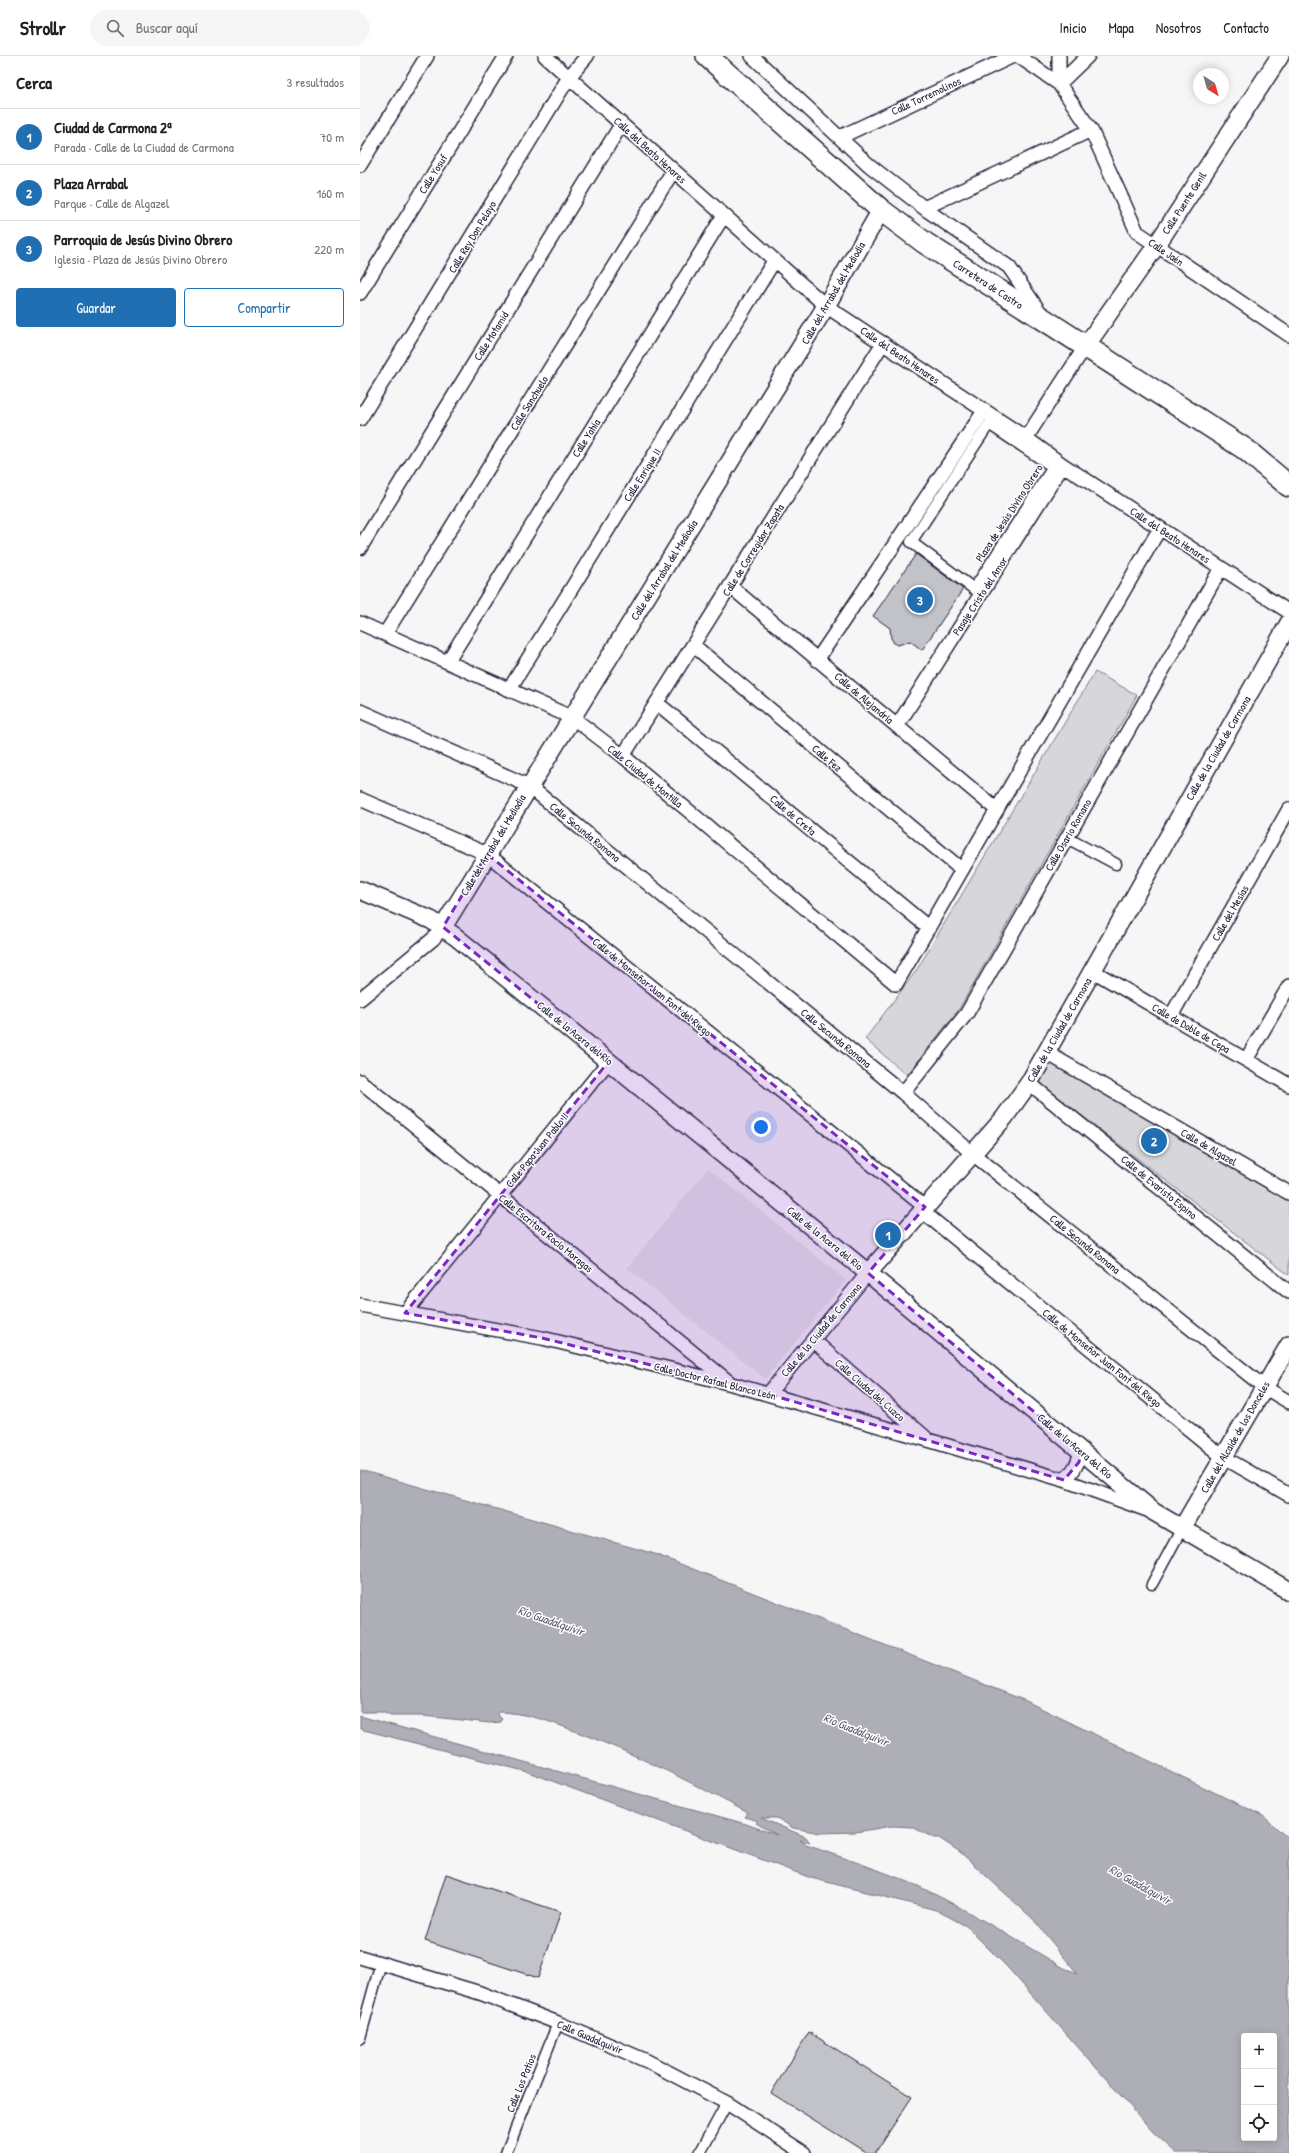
<!DOCTYPE html>
<html lang="es">
<head>
<meta charset="utf-8">
<style>
  :root { --surface:#fff; --page:#f6f6f6; --text:#202124; --muted:#757577; --line:#e0e0e0; --accent:#1f6fb2 }
  body { margin:0; font-family:"Patrick Hand",sans-serif; background:var(--page); color:var(--text) }
  .controls { position:absolute; right:12px; bottom:12px; display:grid; overflow:hidden; border-radius:4px; box-shadow:0 2px 10px #0003 }
  .controls button { width:36px; height:36px; display:grid; place-items:center; padding:0; border:0; border-bottom:1px solid var(--line); background:var(--surface); color:var(--text); font:20px sans-serif }
  .compass { position:absolute; left:833px; top:12px; width:36px; height:36px; border-radius:50%; background:var(--surface); box-shadow:0 2px 10px #0003; rotate:143deg }
  .you { position:absolute; left:401px; top:1071px; width:14px; height:14px; margin:-10px; border:3px solid #fff; border-radius:50%; background:#1a73e8; box-shadow:0 0 0 6px #1a73e833 }
  .badge { display:grid; place-items:center; width:26px; height:26px; border-radius:50%; background:var(--accent); color:#fff; font-size:13px; font-weight:700 }
  .pin { position:absolute; translate:-50% -50%; border:2px solid #fff; box-shadow:0 1px 4px #0006 }
  .list { margin:0; padding:0; list-style:none }
  h2 { display:flex; justify-content:space-between; align-items:center; height:52px; margin:0; padding:0 16px; font-size:17px }
  h2 small { font-size:13px; font-weight:400; color:var(--muted) }
  .list li { display:grid; grid-template-columns:26px 1fr auto; gap:12px; align-items:center; box-sizing:border-box; height:56px; padding:0 16px; border-top:1px solid var(--line) }
  .list b { display:block; font-size:15px; white-space:nowrap }
  .list p { margin:0; font-size:13px; white-space:nowrap; color:var(--muted) }
  .list em { font-size:13px; font-style:normal; color:var(--muted) }
  .actions { display:flex; gap:8px; padding:12px 16px }
  .actions a { flex:1; padding:9px 0; border:1px solid var(--accent); border-radius:4px; text-align:center; font-size:14px; color:var(--accent) }
  .actions .main { background:var(--accent); color:#fff }
  .icon { flex:none; width:22px; height:22px; fill:none; stroke:currentColor; stroke-width:2; stroke-linecap:round; stroke-linejoin:round }
  .map { position:relative; flex:none; width:929px; height:2097px; overflow:hidden }
  header { display:flex; align-items:center; gap:24px; box-sizing:border-box; height:56px; padding:0 20px; background:var(--surface); border-bottom:1px solid var(--line) }
  header strong { font-size:19px }
  nav { display:flex; gap:22px; margin-inline-start:auto; font-size:14px }
  .search { width:280px; height:36px; background:var(--page); display:flex; align-items:center; gap:10px; box-sizing:border-box; padding:0 14px; border-radius:22px; color:var(--muted); font-size:15px }
  main { display:flex }
  aside { flex:1; background:var(--surface) }
  .map>svg:first-child { display:block }
  .built { fill:#e6e6e9 }
  .green { fill:#d7d7db; stroke:#7c7c8b }
  .water { fill:#aeaeb7; stroke:#767685; fill-rule:evenodd }
  .building { fill:#c2c2c9; stroke:#22223b }
  .lines { fill:none; stroke-linecap:round; stroke-linejoin:round }
  .pedestrian-casing { stroke:#22223b; stroke-width:13 }
  .minor-casing { stroke:#22223b; stroke-width:16 }
  .tertiary-casing { stroke:#22223b; stroke-width:20 }
  .primary-casing { stroke:#22223b; stroke-width:24 }
  .pedestrian { stroke:#fff; stroke-width:10 }
  .minor { stroke:#fff; stroke-width:13 }
  .tertiary { stroke:#fff; stroke-width:17 }
  .primary { stroke:#fff; stroke-width:21 }
  .marked { fill:#7b2cbf; fill-opacity:0.2; stroke:#7b2cbf; stroke-width:3; stroke-dasharray:8 5; stroke-linejoin:round }
  .labels { text-anchor:middle; stroke-width:3; stroke-linejoin:round; paint-order:stroke }
  .street-label { font-size:11px; fill:#22223b; stroke:#fff }
  .water-label { font-size:12px; font-style:italic; fill:#5a5a6d; stroke:#fff }
</style>
</head>
<body>
<header>
<strong>Strollr</strong>
<div class="search"><svg class="icon" aria-label="search" viewBox="0 0 24 24"><circle cx="10" cy="10" r="6"/><path d="M15 15l6 6"/></svg>Buscar aquí</div>
<nav><a>Inicio</a><a>Mapa</a><a>Nosotros</a><a>Contacto</a></nav>
</header>
<main>
<aside>
<h2>Cerca<small>3 resultados</small></h2>
<ul class="list">
<li><span class="badge">1</span><div><b>Ciudad de Carmona 2ª</b><p>Parada · Calle de la Ciudad de Carmona</p></div><em>70 m</em></li>
<li><span class="badge">2</span><div><b>Plaza Arrabal</b><p>Parque · Calle de Algazel</p></div><em>160 m</em></li>
<li><span class="badge">3</span><div><b>Parroquia de Jesús Divino Obrero</b><p>Iglesia · Plaza de Jesús Divino Obrero</p></div><em>220 m</em></li>
</ul>
<div class="actions"><a class="main">Guardar</a><a>Compartir</a></div>
</aside>
<div class="map">
<svg width="929" height="2097" viewBox="0 0 929 2097">
  <rect width="100%" height="100%" fill="#f6f6f7"/>
  <filter id="ink" filterUnits="userSpaceOnUse"><feTurbulence type="fractalNoise" baseFrequency=".025" numOctaves="2"/><feDisplacementMap in="SourceGraphic" scale="8" xChannelSelector="R" yChannelSelector="G"/><feConvolveMatrix kernelMatrix="1 2 1 2 8 2 1 2 1" color-interpolation-filters="sRGB"/></filter>
  <g filter="url(#ink)">
    <path class="built" d="M348,1112L486,1224L405,1323L267,1212Z"/>
    <path class="green" d="M735,616L777,639L599,953L547,1019L505,983L556,915Z
      M696,1002L929,1145V1219L678,1026Z"/>
    <path class="water" d="M0,1414L295,1498L666,1645L903,1760L929,1783V2097H816L793,2076L648,1912L606,1870L576,1854L451,1822L168,1716L0,1673V1660L386,1768L417,1779L396,1767L398,1765L385,1761L388,1757C338,1730 288,1704 235,1683C204,1671 173,1657 139,1656L138,1659L142,1663L141,1666L130,1667L63,1660H31L22,1656H0ZM401,1762H417L433,1772L460,1777L496,1776L532,1770L552,1771L574,1782H579L600,1796L673,1863L717,1917L704,1912C656,1884 608,1854 558,1830C521,1814 484,1802 446,1789L440,1784L450,1787L446,1781ZM884,1980H914V2082H884Z"/>
    <path class="building" d="M556,498L603,533L562,594L550,585L538,589L534,587L531,582L530,572L513,560Z
      M86,1818L201,1856L178,1922L65,1885Z
      M449,1976L552,2041L515,2097H507L411,2037Z"/>
    <g class="lines">
      <defs>
        <path id="pedestrian" d="M629,368L693,411L614,533L551,486Z
          M707,782L756,808
          M792,1528L821,1474
          M0,1982L21,1906
          M146,2097L198,1967
          M340,2097L367,2047"/>
        <path id="minor" d="M185,0L466,250L666,382L703,409L929,556
          M392,0L509,109L568,155L649,211L679,255
          M658,0L699,28L728,0
          M699,0V28L731,74L777,176L929,279
          M480,81L653,0
          M0,109L67,0
          M564,152L731,74
          M0,237L146,0
          M0,363L209,21L227,0
          M666,382L725,291
          M0,492L261,69
          M371,531L637,754
          M0,567L213,662L263,700L536,928L800,472
          M25,578L313,115
          M333,589L602,814
          M457,604L624,355
          M88,605L364,159
          M150,632L414,205
          M297,647L569,872
          M0,655L169,730L543,1037L613,1098L904,1331L929,1346
          M537,670L703,409
          M263,700L523,287
          M0,743L127,798L565,1151
          M733,915L929,1029
          M0,943L73,883L83,871
          M811,960L929,753
          M687,997L929,1137
          M886,1004L929,930
          M0,1025L369,1326
          M669,1027L929,1236
          M543,1037L607,957L861,512
          M562,1155L863,1401L929,1439
          M0,1249L182,1282L372,1328L568,1384L704,1424L787,1454
          M45,1257L249,1005
          M453,1284L565,1381
          M408,1338L508,1217
          M704,1424C714,1416 718,1407 721,1395
          M0,1901L120,1937L198,1967L287,2005L367,2047L444,2097"/>
        <path id="tertiary" d="M725,291L796,190L920,0
          M0,834L71,864L96,881L508,1217L794,1456L929,1535
          M83,871L466,250L521,154
          M508,1217L644,1062L669,1027L929,567
          M821,1474L929,1289"/>
        <path id="primary" d="M347,0L521,154L565,187L885,393L929,430"/>
      </defs>
      <use href="#pedestrian" class="pedestrian-casing"/>
      <use href="#minor" class="minor-casing"/>
      <use href="#tertiary" class="tertiary-casing"/>
      <use href="#primary" class="primary-casing"/>
      <use href="#pedestrian" class="pedestrian"/>
      <use href="#minor" class="minor"/>
      <use href="#tertiary" class="tertiary"/>
      <use href="#primary" class="primary"/>
    </g>
  </g>
  <path class="marked" d="M127,798L565,1151L508,1217L721,1395L719,1406L704,1424L408,1338L182,1282L45,1257L249,1005L83,871Z"/>
  <g class="labels">
    <g class="street-label">
      <text transform="translate(566 40) rotate(-25)" y="4">Calle Torremolinos</text>
      <text transform="translate(290 94) rotate(42)" y="4">Calle del Beato Henares</text>
      <text transform="translate(73 118) rotate(-58)" y="4">Calle Yosuf</text>
      <text transform="translate(824 147) rotate(-57)" y="4">Calle Puente Genil</text>
      <text transform="translate(112 181) rotate(-59)" y="4">Calle Rey Don Pelayo</text>
      <text transform="translate(806 196) rotate(34)" y="4">Calle Jaén</text>
      <text transform="translate(628 228) rotate(33)" y="4">Carretera de Castro</text>
      <text transform="translate(473 237) rotate(-60)" y="4">Calle del Arrabal del Mediodía</text>
      <text transform="translate(131 280) rotate(-58)" y="4">Calle Motamid</text>
      <text transform="translate(540 299) rotate(34)" y="4">Calle del Beato Henares</text>
      <text transform="translate(169 347) rotate(-58)" y="4">Calle Sanchuelo</text>
      <text transform="translate(226 382) rotate(-58)" y="4">Calle Yahía</text>
      <text transform="translate(282 419) rotate(-58)" y="4">Calle Enrique II</text>
      <text transform="translate(649 457) rotate(-57)" y="4">Plaza de Jesús Divino Obrero</text>
      <text transform="translate(810 479) rotate(33)" y="4">Calle del Beato Henares</text>
      <text transform="translate(393 494) rotate(-58)" y="4">Calle de Corregidor Zapata</text>
      <text transform="translate(304 514) rotate(-58)" y="4">Calle del Arrabal del Mediodía</text>
      <text transform="translate(620 540) rotate(-57)" y="4">Pasaje Cristo del Amor</text>
      <text transform="translate(504 642) rotate(40)" y="4">Calle de Alejandría</text>
      <text transform="translate(858 692) rotate(-60)" y="4">Calle de la Ciudad de Carmona</text>
      <text transform="translate(467 702) rotate(40)" y="4">Calle Fez</text>
      <text transform="translate(285 720) rotate(39)" y="4">Calle Ciudad de Montilla</text>
      <text transform="translate(433 759) rotate(40)" y="4">Calle de Creta</text>
      <text transform="translate(225 776) rotate(39)" y="4">Calle Secunda Romana</text>
      <text transform="translate(708 779) rotate(-60)" y="4">Calle Osario Romano</text>
      <text transform="translate(133 789) rotate(-59)" y="4">Calle del Arrabal del Mediodía</text>
      <text transform="translate(870 857) rotate(-60)" y="4">Calle del Mesías</text>
      <text transform="translate(292 931) rotate(39)" y="4">Calle de Monseñor Juan Font del Riego</text>
      <text transform="translate(831 972) rotate(30)" y="4">Calle de Doble de Cepa</text>
      <text transform="translate(699 974) rotate(-60)" y="4">Calle de la Ciudad de Carmona</text>
      <text transform="translate(215 977) rotate(39)" y="4">Calle de la Acera del Río</text>
      <text transform="translate(476 982) rotate(39)" y="4">Calle Secunda Romana</text>
      <text transform="translate(849 1091) rotate(30)" y="4">Calle de Algazel</text>
      <text transform="translate(177 1094) rotate(-51)" y="4">Calle Papa Juan Pablo II</text>
      <text transform="translate(799 1131) rotate(39)" y="4">Calle de Evaristo Espino</text>
      <text transform="translate(186 1177) rotate(39)" y="4">Calle Escritora Rocío Moragas</text>
      <text transform="translate(465 1182) rotate(39)" y="4">Calle de la Acera del Río</text>
      <text transform="translate(725 1188) rotate(39)" y="4">Calle Secunda Romana</text>
      <text transform="translate(461 1274) rotate(-50)" y="4">Calle de la Ciudad de Carmona</text>
      <text transform="translate(742 1302) rotate(39)" y="4">Calle de Monseñor Juan Font del Riego</text>
      <text transform="translate(355 1325) rotate(14)" y="4">Calle Doctor Rafael Blanco León</text>
      <text transform="translate(510 1334) rotate(41)" y="4">Calle Ciudad del Cuzco</text>
      <text transform="translate(875 1381) rotate(-60)" y="4">Calle del Alcaide de los Donceles</text>
      <text transform="translate(715 1390) rotate(40)" y="4">Calle de la Acera del Río</text>
      <text transform="translate(230 1981) rotate(23)" y="4">Calle Guadalquivir</text>
      <text transform="translate(161 2027) rotate(-68)" y="4">Calle Los Patios</text>
    </g>
    <g class="water-label">
      <text transform="translate(191 1565) rotate(19)" y="4">Río Guadalquivir</text>
      <text transform="translate(496 1674) rotate(22)" y="4">Río Guadalquivir</text>
      <text transform="translate(780 1829) rotate(29)" y="4">Río Guadalquivir</text>
    </g>
  </g>
</svg>
<div class="controls">
<button>+</button>
<button>−</button>
<button><svg class="icon" aria-label="locate" viewBox="0 0 24 24"><circle cx="12" cy="12" r="6"/><path d="M12 2v4M12 18v4M2 12h4M18 12h4"/></svg></button>
</div>
<svg class="compass" viewBox="-18 -18 36 36"><path d="M0-13l5 13h-10z" fill="#e53935"/><path d="M0 13l5-13h-10z" fill="#757577"/></svg>
<div class="you"></div>
<div class="pin badge" style="left:528px;top:1179px">1</div>
<div class="pin badge" style="left:794px;top:1085px">2</div>
<div class="pin badge" style="left:560px;top:544px">3</div>
</div>
</main>
</body>
</html>
